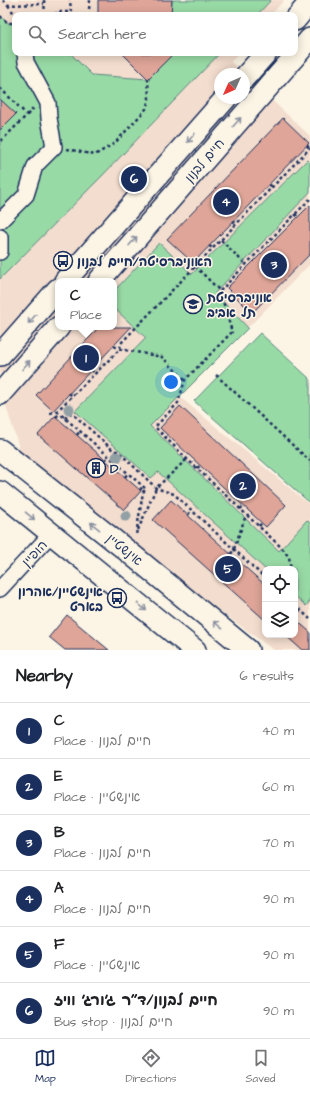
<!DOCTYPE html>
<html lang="en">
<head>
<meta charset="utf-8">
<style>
  :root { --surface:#fff; --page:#f2f2f2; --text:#202124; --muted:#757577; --line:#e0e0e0; --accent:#1b2f5e }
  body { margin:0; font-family:"Architects Daughter","Playpen Sans Hebrew",sans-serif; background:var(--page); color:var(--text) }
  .controls { position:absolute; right:12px; bottom:12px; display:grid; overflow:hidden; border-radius:8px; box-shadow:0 2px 10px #0003 }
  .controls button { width:36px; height:36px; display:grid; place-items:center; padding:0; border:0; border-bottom:1px solid var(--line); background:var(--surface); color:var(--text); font:20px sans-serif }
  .compass { position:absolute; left:214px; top:68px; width:36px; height:36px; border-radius:50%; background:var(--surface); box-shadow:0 2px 10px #0003; rotate:225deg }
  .you { position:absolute; left:171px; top:382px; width:14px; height:14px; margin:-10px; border:3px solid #fff; border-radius:50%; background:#1a73e8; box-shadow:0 0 0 6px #1a73e833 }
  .badge { display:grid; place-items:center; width:26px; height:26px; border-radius:50%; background:var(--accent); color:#fff; font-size:13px; font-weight:700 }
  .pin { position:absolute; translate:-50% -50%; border:2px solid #fff; box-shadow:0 1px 4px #0006 }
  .popup { position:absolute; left:55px; top:278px; width:62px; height:52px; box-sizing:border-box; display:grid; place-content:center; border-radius:8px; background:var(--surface); filter:drop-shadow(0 1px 3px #0005); font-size:13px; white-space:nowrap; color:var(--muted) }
  .popup b { font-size:15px; color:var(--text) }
  .popup::after { content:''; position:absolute; left:50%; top:100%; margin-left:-8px; border:8px solid transparent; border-top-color:var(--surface) }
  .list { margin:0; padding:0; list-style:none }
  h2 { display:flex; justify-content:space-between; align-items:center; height:52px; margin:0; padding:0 16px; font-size:17px }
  h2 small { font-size:13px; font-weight:400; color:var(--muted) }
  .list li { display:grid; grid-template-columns:26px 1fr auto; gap:12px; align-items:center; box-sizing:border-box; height:56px; padding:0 16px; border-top:1px solid var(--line) }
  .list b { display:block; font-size:15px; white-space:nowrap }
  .list p { margin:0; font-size:13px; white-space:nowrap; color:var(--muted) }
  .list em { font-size:13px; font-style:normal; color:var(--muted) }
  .icon { flex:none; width:22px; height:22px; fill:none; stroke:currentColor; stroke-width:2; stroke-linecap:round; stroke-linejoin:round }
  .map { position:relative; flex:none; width:310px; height:650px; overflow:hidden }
  .search { position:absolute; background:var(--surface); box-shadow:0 2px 10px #0003; left:12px; right:12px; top:12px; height:44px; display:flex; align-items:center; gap:10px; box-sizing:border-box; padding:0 14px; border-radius:8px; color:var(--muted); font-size:15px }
  .sheet { height:388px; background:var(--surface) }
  nav { display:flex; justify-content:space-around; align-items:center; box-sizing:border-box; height:56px; border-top:1px solid var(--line); background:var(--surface); font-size:11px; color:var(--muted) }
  nav a { display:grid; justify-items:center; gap:2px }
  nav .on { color:var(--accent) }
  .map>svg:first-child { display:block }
  .built { fill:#f3ddce; fill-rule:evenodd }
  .green { fill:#98daa5; stroke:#5a8482 }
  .building { fill:#dea598; stroke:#1b2f5e }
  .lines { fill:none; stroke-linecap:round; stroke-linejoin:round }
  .street-casing { stroke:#1b2f5e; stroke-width:18 }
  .secondary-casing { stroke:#1b2f5e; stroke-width:24 }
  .path { stroke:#1b2f5e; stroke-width:2.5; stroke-dasharray:3 3; stroke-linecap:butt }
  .street { stroke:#fcf5e5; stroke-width:15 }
  .secondary { stroke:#fcf5e5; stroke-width:21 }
  .tree { fill:#91a0a5 }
  .oneway { stroke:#8c92a2 }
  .labels { text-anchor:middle; stroke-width:3; stroke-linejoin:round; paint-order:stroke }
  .street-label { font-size:13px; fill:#1b2f5e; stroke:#fcf5e5 }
  .poi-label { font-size:13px; font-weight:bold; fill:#1b2f5e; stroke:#fcf5e5; text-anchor:start }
</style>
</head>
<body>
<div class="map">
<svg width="310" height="650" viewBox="0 0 310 650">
  <rect width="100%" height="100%" fill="#fcf5e5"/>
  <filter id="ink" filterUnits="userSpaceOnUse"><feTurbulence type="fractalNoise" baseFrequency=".025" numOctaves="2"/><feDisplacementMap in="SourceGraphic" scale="8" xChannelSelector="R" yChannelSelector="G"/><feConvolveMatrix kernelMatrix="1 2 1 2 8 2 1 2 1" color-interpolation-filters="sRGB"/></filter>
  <g filter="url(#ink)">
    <path class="built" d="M0,0H284L271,15H15V53H239L231,62L310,136V264L180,397L310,505V650H274L106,529L22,457L6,406L0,400ZM220,74H244V98H220ZM58,281H114V327H58ZM265,569H295V635H265Z"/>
    <path class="green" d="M172,0H271L257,15H171Z
      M0,16L8,23H15V53H70L92,75L148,79L169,58V53H220L100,178L0,279V130L15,114L0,99Z
      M307,160L310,163V192L215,293L248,328L150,426L279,551L307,520L310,523V601L306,606L295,596V569H265L158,472L151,478L75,411L146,338L114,308V291L159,243L192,274Z
      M260,333L310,379V503L194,401Z"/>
    <path class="building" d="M98,0H172L171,15H98Z
      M122,53H174L148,79Z
      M0,99L16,114L0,130Z
      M283,118L309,143L193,263L167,239Z
      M310,205V254L252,313L227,288Z
      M99,327H131L53,411L36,395Z
      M180,406L286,505L266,527L160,428Z
      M55,416L141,491L124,510L38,435Z
      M171,500L265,585V620L153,520Z
      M67,615L109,650H65L49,637Z
      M295,619L310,632V650H302L285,635H295Z"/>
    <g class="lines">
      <defs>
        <path id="street" d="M0,221L26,195L35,166L54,147L49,118L48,103L26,62L25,53
          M0,237V252
          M0,589L51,534"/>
        <path id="secondary" d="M295,20L310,2
          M244,78L266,53
          M65,281L226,98
          M99,281L310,39
          M0,355L58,289
          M0,394L59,327
          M0,450L125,549L248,650
          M0,492L195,650"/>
      </defs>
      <use href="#street" class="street-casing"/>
      <use href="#secondary" class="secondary-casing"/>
      <path class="path" d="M3,0L8,5L44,4
        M44,0L45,15
        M8,5L15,15
        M89,9L90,0
        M56,15V12H71L70,0
        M0,16L8,23H15
        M0,88L27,115L0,142
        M27,115L34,108
        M307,145L310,150
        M67,149L95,155L115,143L146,109L149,99L148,79
        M269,184L272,187
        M295,214L298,217
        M233,221L237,224
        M221,240L246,265
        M209,246L213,248
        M195,261L198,264
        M195,266L220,291L232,332L185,380L178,403L155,427L187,459L282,548L289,557L291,569
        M220,291L310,199
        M114,346L120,349L162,357L185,380
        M91,370L95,373
        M216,375L310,461
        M69,393L72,396
        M57,411L146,489L143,492L136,535
        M50,413L57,411L120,349L121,343L310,148
        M56,417L60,413
        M65,418L71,413L73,414L114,451H117L121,454L156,488L174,494L265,578
        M77,435L80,431
        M105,460L109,456
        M197,468L200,466
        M125,477L128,473
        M140,490L143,486
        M240,509L244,506
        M188,515L191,510
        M259,526L262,523
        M138,530L156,488L187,459
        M231,554L234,549L246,515
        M295,605L310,619
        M295,612L299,608"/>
      <use href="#street" class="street"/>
      <use href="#secondary" class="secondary"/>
    </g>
    <g class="tree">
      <circle cx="69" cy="409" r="5.5"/>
      <circle cx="117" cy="457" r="5.5"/>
      <circle cx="126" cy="516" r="5.5"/>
    </g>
    <defs><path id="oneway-shaft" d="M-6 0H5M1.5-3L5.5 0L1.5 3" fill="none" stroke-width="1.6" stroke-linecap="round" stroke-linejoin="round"/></defs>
    <g class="oneway">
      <use href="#oneway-shaft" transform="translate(237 122) rotate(-49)"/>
      <use href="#oneway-shaft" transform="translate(191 138) rotate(131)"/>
      <use href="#oneway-shaft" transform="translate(133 241) rotate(-49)"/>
      <use href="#oneway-shaft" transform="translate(32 319) rotate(131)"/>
      <use href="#oneway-shaft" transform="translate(26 365) rotate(-49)"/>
      <use href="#oneway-shaft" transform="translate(30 516) rotate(40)"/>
      <use href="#oneway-shaft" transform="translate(95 526) rotate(-141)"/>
      <use href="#oneway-shaft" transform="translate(142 607) rotate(39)"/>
      <use href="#oneway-shaft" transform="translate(218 625) rotate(-141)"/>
    </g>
  </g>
  <defs>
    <symbol id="bus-ring" viewBox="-11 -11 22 22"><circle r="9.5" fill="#fcf5e5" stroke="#1b2f5e" stroke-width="1.5"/><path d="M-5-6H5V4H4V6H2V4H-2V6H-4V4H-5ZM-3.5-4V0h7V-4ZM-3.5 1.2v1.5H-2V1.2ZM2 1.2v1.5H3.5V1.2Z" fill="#1b2f5e"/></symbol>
    <symbol id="university-ring" viewBox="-11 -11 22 22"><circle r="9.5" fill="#fcf5e5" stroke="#1b2f5e" stroke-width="1.5"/><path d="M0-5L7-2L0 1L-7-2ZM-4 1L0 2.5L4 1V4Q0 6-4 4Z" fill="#1b2f5e"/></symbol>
    <symbol id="building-ring" viewBox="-11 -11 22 22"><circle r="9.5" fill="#fcf5e5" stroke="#1b2f5e" stroke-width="1.5"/><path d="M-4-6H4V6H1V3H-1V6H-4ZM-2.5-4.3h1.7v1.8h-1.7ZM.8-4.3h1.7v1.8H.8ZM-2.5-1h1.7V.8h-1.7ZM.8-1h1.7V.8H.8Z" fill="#1b2f5e"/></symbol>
  </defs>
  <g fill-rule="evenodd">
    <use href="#bus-ring" x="52" y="250" width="22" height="22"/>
    <use href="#university-ring" x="182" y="293" width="22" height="22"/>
    <use href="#building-ring" x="85" y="457" width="22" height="22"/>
    <use href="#bus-ring" x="106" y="587" width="22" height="22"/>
  </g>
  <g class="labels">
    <g class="street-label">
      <text transform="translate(204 160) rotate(-49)" y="5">חיים לבנון</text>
      <text transform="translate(125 549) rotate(39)" y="5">אינשטיין</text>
      <text transform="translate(34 553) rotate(-47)" y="5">הופיין</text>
    </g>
    <g class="poi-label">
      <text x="77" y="266">האוניברסיטה/חיים לבנון</text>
      <text x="207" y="302">אוניברסיטת<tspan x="207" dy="15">תל אביב</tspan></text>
      <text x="110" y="473">D</text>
      <text x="103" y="596" text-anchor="end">אינשטיין/אהרון<tspan x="103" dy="15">בארט</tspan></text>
    </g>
  </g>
</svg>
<div class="controls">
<button><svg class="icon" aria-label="locate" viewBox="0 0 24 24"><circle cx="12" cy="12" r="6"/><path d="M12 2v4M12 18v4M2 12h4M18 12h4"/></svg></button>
<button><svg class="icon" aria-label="layers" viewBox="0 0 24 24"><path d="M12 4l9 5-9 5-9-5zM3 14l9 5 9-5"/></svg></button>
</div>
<svg class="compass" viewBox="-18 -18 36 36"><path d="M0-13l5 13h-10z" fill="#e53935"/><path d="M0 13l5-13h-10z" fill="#757577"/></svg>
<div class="you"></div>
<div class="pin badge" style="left:86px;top:358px">1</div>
<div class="popup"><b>C</b>Place</div>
<div class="pin badge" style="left:243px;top:486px">2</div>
<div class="pin badge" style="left:274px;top:265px">3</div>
<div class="pin badge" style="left:226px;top:202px">4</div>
<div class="pin badge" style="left:228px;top:569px">5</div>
<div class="pin badge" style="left:134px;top:179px">6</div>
<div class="search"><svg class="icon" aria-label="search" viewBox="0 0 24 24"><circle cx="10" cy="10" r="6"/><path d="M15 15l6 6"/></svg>Search here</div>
</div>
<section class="sheet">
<h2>Nearby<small>6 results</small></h2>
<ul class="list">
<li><span class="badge">1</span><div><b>C</b><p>Place · חיים לבנון</p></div><em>40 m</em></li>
<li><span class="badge">2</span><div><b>E</b><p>Place · אינשטיין</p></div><em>60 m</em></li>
<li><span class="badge">3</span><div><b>B</b><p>Place · חיים לבנון</p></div><em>70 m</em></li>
<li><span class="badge">4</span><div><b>A</b><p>Place · חיים לבנון</p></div><em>90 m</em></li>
<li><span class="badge">5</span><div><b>F</b><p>Place · אינשטיין</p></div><em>90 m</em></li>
<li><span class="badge">6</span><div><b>חיים לבנון/ד״ר ג׳ורג׳ וויז</b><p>Bus stop · חיים לבנון</p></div><em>90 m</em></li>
</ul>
</section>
<nav>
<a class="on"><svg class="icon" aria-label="map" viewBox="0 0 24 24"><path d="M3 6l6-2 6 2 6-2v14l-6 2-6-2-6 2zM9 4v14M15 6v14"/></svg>Map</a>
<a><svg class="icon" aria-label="directions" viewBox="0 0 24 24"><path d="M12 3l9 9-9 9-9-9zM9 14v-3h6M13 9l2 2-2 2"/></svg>Directions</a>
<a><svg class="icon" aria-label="saved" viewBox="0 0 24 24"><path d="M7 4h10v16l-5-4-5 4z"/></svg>Saved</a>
</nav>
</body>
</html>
